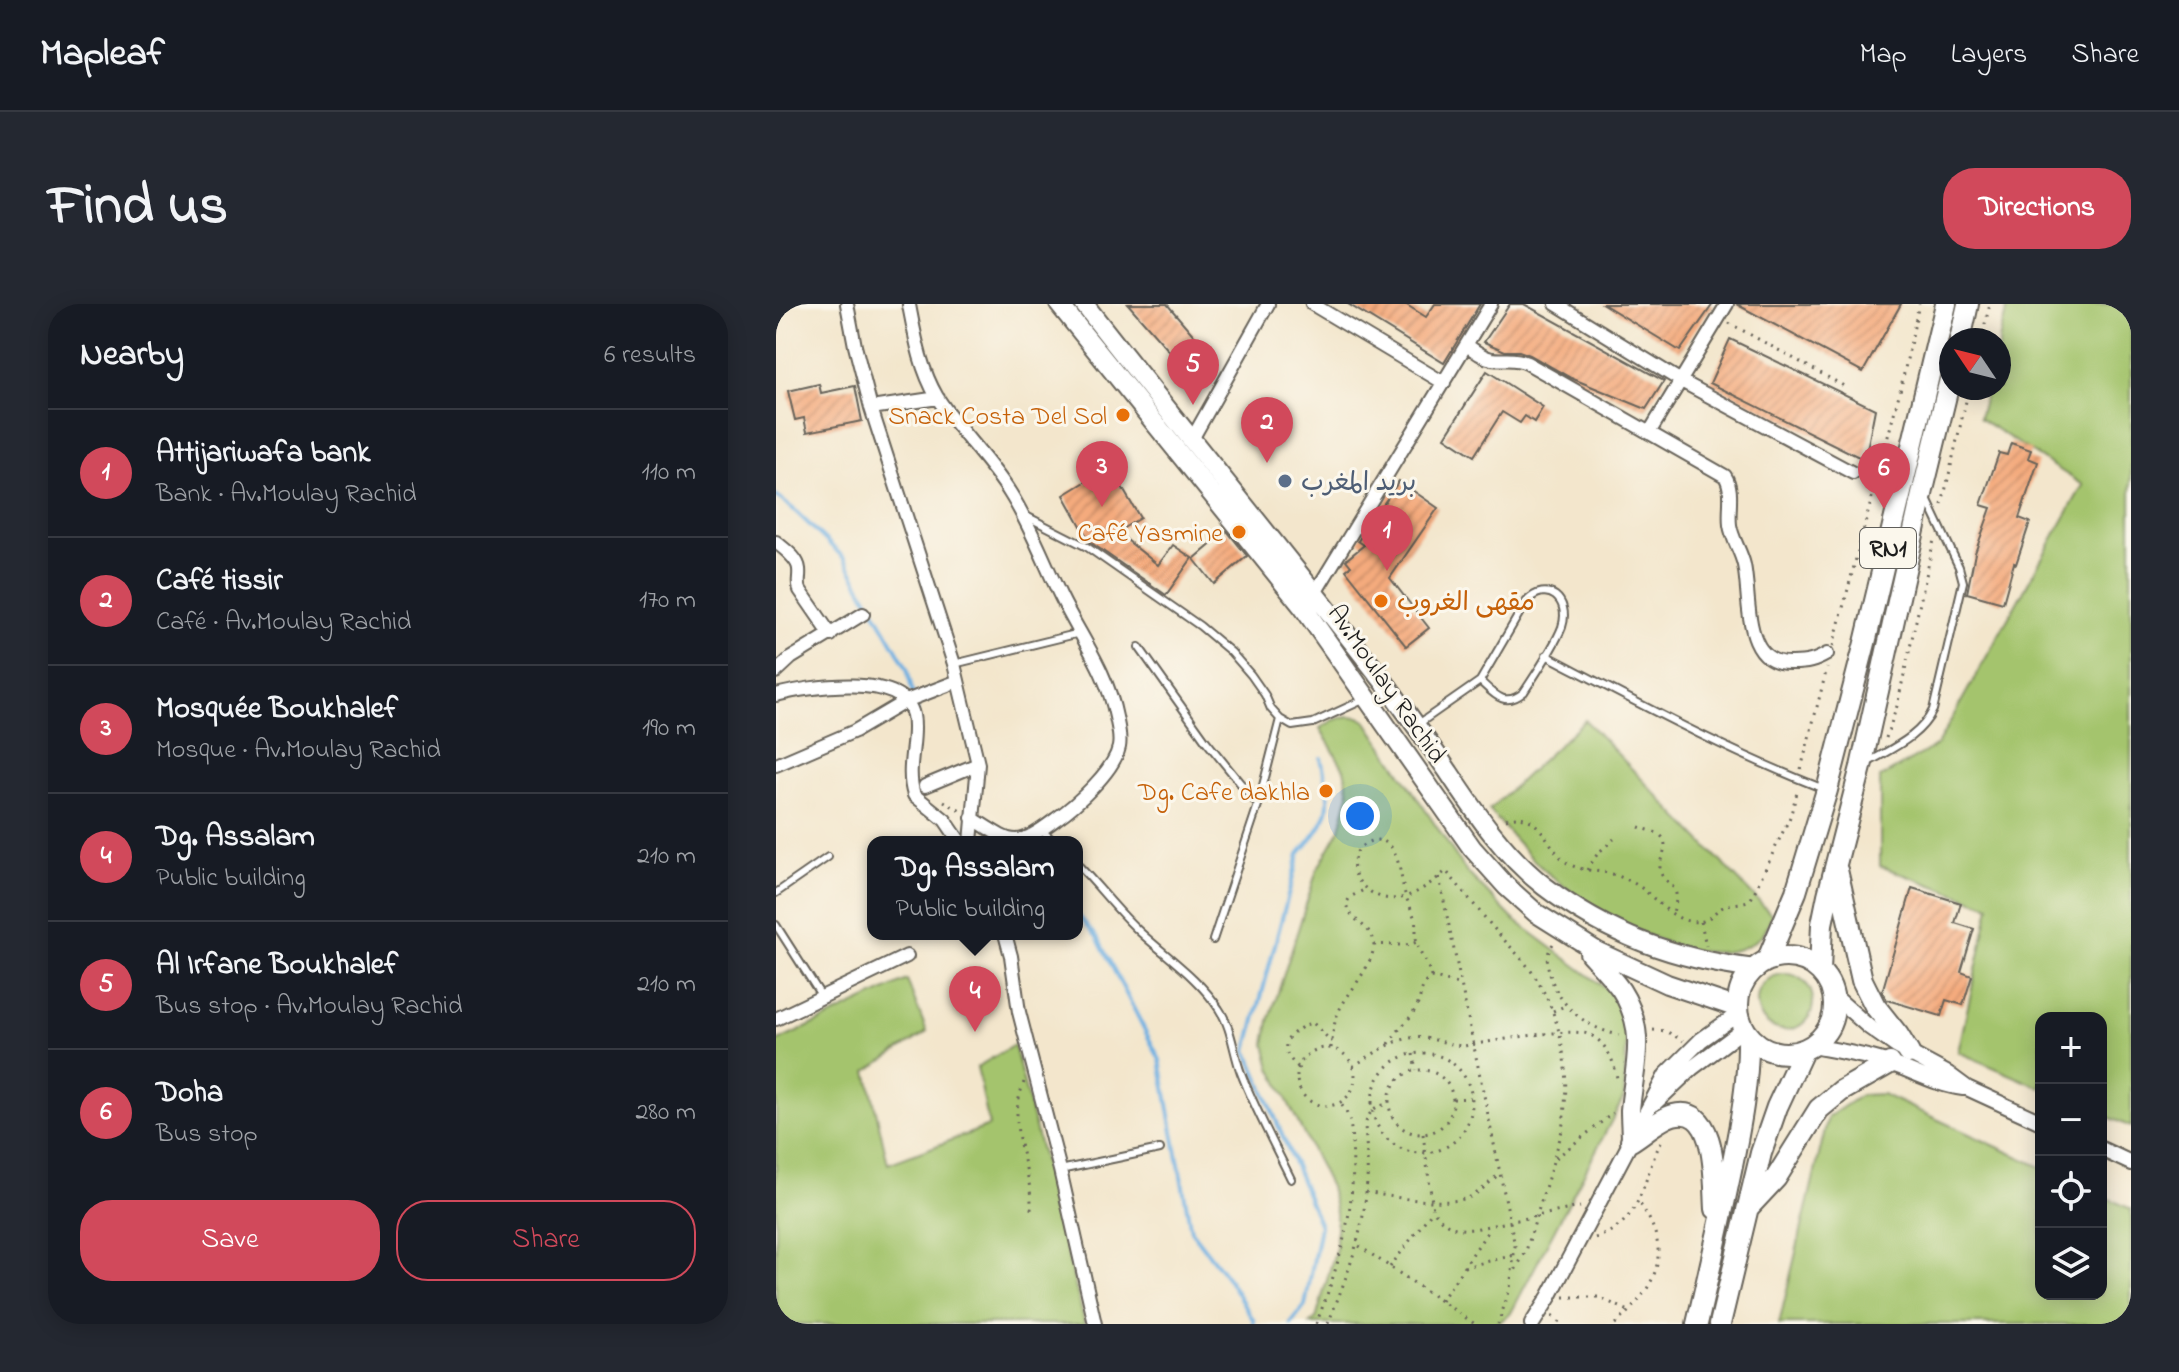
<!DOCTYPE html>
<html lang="en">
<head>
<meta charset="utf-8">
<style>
  :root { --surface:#171b24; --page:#242831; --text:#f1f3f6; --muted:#9ea1a6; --line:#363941; --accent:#d1495b }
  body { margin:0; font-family:"Indie Flower","Playpen Sans Arabic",sans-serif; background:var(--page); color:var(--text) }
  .controls { position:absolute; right:24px; bottom:24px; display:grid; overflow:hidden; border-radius:16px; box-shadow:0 4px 20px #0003 }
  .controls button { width:72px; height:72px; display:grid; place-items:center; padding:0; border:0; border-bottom:2px solid var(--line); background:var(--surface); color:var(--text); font:40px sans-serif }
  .compass { position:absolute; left:1163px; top:24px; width:72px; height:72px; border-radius:50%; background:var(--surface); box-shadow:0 4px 20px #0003; rotate:305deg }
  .you { position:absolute; left:584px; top:512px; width:28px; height:28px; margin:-20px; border:6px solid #fff; border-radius:50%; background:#1a73e8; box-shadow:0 0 0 12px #1a73e833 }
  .badge { display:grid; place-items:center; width:52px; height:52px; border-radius:50%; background:var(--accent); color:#fff; font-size:26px; font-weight:700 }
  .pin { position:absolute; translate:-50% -66px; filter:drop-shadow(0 2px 4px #0008) }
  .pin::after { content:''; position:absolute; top:42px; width:28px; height:24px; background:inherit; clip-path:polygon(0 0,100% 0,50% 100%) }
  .popup { position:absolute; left:91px; top:532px; width:216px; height:104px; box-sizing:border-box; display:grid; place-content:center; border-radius:16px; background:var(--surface); filter:drop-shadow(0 2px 6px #0005); font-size:26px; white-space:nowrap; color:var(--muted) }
  .popup b { font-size:30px; color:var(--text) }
  .popup::after { content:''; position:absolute; left:50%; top:100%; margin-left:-16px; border:16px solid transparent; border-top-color:var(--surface) }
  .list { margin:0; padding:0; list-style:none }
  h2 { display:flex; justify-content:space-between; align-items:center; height:104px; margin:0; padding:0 32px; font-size:34px }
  h2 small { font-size:26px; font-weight:400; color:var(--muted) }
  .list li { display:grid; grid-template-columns:52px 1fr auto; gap:24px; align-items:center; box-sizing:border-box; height:128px; padding:0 32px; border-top:2px solid var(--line) }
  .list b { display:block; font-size:30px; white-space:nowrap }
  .list p { margin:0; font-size:26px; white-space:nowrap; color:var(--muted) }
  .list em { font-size:26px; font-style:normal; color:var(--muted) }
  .actions { display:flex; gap:16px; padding:24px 32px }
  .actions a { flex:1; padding:18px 0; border:2px solid var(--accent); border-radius:32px; text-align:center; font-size:28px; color:var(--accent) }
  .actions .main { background:var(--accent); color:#fff }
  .icon { flex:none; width:44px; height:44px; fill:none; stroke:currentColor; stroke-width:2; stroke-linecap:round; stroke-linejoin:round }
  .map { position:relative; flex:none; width:1355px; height:1020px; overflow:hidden; border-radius:32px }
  header { display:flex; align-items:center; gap:48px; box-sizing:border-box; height:112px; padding:0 40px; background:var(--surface); border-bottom:2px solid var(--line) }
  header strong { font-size:38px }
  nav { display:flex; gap:44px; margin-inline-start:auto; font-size:28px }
  .intro { display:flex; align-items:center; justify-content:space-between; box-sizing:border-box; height:192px; padding:0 48px }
  h1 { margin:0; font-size:56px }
  .button { padding:20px 36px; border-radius:32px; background:var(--accent); color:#fff; font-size:28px; font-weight:700 }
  main { display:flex; gap:48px; padding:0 48px }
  aside { flex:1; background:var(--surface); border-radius:32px; box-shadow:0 4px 20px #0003 }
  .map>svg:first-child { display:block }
  .green { fill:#a4c46d; stroke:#607044; stroke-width:2 }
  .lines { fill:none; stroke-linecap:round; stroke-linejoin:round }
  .stream { stroke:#6dafe1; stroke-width:4 }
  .building { fill:url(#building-hatch) }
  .service-casing { stroke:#67635a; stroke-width:10 }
  .minor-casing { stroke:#67635a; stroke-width:16 }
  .tertiary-casing { stroke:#67635a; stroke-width:18 }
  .primary-casing { stroke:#67635a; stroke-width:22 }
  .trunk-casing { stroke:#67635a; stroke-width:24 }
  .path { stroke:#67635a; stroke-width:3; stroke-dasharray:2 6; stroke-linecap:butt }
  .service { stroke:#fff; stroke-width:6 }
  .minor { stroke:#fff; stroke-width:12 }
  .tertiary { stroke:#fff; stroke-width:14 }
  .primary { stroke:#fff; stroke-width:18 }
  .trunk { stroke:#fff; stroke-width:20 }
  .food-dot { fill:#e8710a; stroke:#fbf7ec; stroke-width:3 }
  .service-dot { fill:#5c6f8a; stroke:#fbf7ec; stroke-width:3 }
  .labels { text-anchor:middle; stroke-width:6; stroke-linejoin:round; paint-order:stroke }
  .shield { fill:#fbf7ec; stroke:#5f5e5a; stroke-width:2 }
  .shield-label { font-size:24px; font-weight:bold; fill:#1c1c1c }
  .food-label { font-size:26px; fill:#c56008; stroke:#fbf7ec; text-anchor:end }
  .service-label { font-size:26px; fill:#4e5e75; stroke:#fbf7ec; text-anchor:start }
  .street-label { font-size:26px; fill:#1c1c1c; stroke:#fbf7ec }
</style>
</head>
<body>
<header>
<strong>Mapleaf</strong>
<nav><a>Map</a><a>Layers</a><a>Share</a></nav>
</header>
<div class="intro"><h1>Find us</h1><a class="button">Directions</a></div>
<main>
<aside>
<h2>Nearby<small>6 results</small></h2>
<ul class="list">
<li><span class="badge">1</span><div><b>Attijariwafa bank</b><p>Bank · Av.Moulay Rachid</p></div><em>110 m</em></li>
<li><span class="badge">2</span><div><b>Café tissir</b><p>Café · Av.Moulay Rachid</p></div><em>170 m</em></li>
<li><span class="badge">3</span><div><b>Mosquée Boukhalef</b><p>Mosque · Av.Moulay Rachid</p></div><em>190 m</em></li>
<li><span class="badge">4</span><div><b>Dg. Assalam</b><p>Public building</p></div><em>210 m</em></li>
<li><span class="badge">5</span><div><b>Al Irfane Boukhalef</b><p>Bus stop · Av.Moulay Rachid</p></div><em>210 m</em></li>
<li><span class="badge">6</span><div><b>Doha</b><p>Bus stop</p></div><em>280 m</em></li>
</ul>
<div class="actions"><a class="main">Save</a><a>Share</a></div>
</aside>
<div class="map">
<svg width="1355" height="1020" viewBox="0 0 1355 1020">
  <defs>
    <pattern id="building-hatch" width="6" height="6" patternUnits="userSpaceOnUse" patternTransform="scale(2)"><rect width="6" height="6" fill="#f4aa7d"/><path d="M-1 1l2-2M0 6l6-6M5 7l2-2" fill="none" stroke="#d1926b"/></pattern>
  </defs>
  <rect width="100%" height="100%" fill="#fbf7ec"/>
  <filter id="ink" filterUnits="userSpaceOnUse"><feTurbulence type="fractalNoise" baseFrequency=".0125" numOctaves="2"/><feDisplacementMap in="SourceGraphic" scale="16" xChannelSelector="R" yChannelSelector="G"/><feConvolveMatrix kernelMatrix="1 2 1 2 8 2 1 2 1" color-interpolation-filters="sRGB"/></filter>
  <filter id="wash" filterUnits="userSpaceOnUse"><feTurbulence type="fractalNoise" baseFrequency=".006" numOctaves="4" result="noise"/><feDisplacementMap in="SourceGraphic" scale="32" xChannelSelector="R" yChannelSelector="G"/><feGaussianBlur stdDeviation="1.8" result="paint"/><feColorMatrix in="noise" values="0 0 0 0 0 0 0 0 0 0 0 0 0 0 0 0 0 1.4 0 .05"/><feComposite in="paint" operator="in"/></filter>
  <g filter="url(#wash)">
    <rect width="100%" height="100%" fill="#f3e6cc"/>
    <path class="green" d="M1232,0H1355V823L1325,810V714H1265V784L1182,748L1214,602L1104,562V474L1161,441L1307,181L1203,114L1211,84H1223V36Z
      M572,412L583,413L591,418L690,567L737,615L831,685L838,693L851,721L848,793L735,1009L721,1020H534L540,1015L560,944V909L554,883L495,764L489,740L493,717L541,566L564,525L573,489L568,465L544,424L558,416Z
      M809,416L996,611C992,621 989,630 980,636C927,678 807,602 767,565C747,547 731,526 713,506Z
      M981 698a28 28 0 1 1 56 0a28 28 0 1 1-56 0Z
      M131,676L151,728L91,767L112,860L213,822L201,763L238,741L309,1020H0V738Z
      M1106,790L1265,863V990H1325V891L1355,905V1020H1003L1052,813L1085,791Z"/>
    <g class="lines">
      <path class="stream" d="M0,192L16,204L68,254L131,364L141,408
        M174,516L209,538
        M301,610L321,633L384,756L415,927L453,976L478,1017L477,1020
        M515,1020L529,1002L544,922L471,746L523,550C558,509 556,504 545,454"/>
    </g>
    <g id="blocks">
      <path class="building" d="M352,0H391L426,41L420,47L437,67L422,80Z
        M572,0H629L650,13L659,0H704L668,59Z
        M734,0H748L888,77L870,105L795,74L754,51L743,47H729L708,38Z
        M827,0H937L904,47Z
        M960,0H1125L1087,68Z
        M954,35L1099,105L1089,156L934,79Z
        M711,67L767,103L758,118L749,112L744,119L726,108L698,152L669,133Z
        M43,80L45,89L79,82L86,117L31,128L28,114L19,116L12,87Z
        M1235,139L1255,146L1252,154L1262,158L1243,214L1254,218L1240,260L1238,259L1227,299L1191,289L1199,249L1215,204L1205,201L1223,149L1231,151Z
        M334,163L364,214L341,228L382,261L397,241L416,254L390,291L314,238L288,191Z
        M623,177L662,204L614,274L653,324L630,342L570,266L575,262L570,256L588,241L582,237Z
        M451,227L471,252L438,280L418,255Z
        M1136,584L1185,599L1179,619L1198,625L1185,668L1196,672L1187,701L1170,696L1165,712L1111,696L1106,688Z"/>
    </g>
  </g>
  <g filter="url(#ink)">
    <use href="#blocks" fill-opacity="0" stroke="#67635a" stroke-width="2"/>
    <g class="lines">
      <defs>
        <path id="service" d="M250,212L311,243L424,322L455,348L475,371L489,391L495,405L504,415L516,422L537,419L587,396
          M363,343L430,437L482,501
          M770,351C862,399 952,448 1048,485
          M178,360L304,329
          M641,421L704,377L750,298C771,275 795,296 786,323C779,342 759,371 748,388C729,404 719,391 704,377
          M1091,459C1116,444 1144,433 1157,406L1187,278L1183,263L1151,195
          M266,526L278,538
          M301,560C323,582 341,607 364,628C390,652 424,675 443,705C456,724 457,748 465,769C479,805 498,840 515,875
          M0,589L52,553
          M0,621L46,693
          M437,636L482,501L504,415
          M284,866L384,845"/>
        <path id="minor" d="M71,0L79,42L95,104L178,360L202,460L195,538
          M536,0L668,79
          M780,0L905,77L1077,169
          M133,1C139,32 144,64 161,93C182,127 213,155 234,189C255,222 268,258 285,293C305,334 331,367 340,413C342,423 345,433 343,443C338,467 300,501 280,515C239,546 237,540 196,514
          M691,41C699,47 706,53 716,55C728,57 738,53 751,59L949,172C958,186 952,205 954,221C956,235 965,247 968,261C975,294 966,362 1016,359C1031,359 1039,357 1051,350
          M95,104L162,94
          M873,129L951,0
          M415,137L492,0
          M0,238C8,245 22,254 23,265C24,274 21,278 24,286L55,331
          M536,294L715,0
          M0,368L15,354L87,310
          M0,391C31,383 127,367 137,411C142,436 129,463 138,491L169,516L184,538
          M0,461L79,427L130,397L182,377
          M149,482L202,460
          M229,630L235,652L243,708L284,866L319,1020
          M0,715L131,652"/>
        <path id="tertiary" d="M1058,692L1093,723L1120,742L1172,770L1191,784L1265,818
          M1036,742C1063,747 1090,751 1116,760C1139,768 1162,781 1187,784
          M879,799L916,764L968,725
          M1325,845L1355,859
          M756,1020L773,993L890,771L925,736L962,710"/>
        <path id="primary" d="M283,0L527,303L696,544L730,582L760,609L822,648L891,680L962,704
          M308,0C408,128 512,254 612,383C632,411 652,438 672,467C700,509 727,550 768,582C832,631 899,655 979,665
          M813,649C824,661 836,673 845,686C872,728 858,762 854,806C854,816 855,827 855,837"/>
        <path id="trunk" d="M1184,36L1192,0
          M1061,566L1086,676L1099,702L1122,731L1133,749
          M962 701a48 48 0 1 1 96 0a48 48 0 1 1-96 0Z
          M991,657L1020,588L1051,486L1089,339L1170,0
          M1044,667L1046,620L1052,591L1085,463L1147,186L1175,71
          M855,837C868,829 883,815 897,811C942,799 938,878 940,905
          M971,905L1000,874L1043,805L1065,787L1114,759
          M921,1020C933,969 944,919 955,867C964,823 973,777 972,731
          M944,1020L985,849L1001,803L1027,747"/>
      </defs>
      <use href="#service" class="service-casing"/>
      <use href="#minor" class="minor-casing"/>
      <use href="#tertiary" class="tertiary-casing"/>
      <use href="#primary" class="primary-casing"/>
      <use href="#trunk" class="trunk-casing"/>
      <path class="path" d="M953,19L1068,82
        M1205,36L1214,0
        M1166,201L1193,84
        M1057,342L1125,83L1143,0
        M1110,434L1121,402L1158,236
        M1025,465L1051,364
        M168,497L186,508
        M730,515C764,504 770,543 790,558C805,569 825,565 842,572C850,575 857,578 864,583C882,596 901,623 927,617C935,614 939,607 947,603C956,598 966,601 975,595L1014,513L1022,485
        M863,523C870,526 881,527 886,533C894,544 883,553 884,564C884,577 898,578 900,590C901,596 898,603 897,609
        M811,566L822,549L838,535
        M663,573L739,942L734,985L722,1020
        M925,618L930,642
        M777,640C770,650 770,658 774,670C782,702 812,725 843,731
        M598,641C613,639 626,644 641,638
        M655,673C653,660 644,652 641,640C639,632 641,624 639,616C637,608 633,601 630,593C625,578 625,560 617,546C607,527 580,538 578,557C575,574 590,588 605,593C629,601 653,581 670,567C690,590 709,615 730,638C741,650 753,662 761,676C790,723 795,778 785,831L750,947L737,970
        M777,707L791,701
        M877,726L890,727L907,737
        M613,740C620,726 634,717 641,702C646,691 644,681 655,673L685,681
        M521 773a29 29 0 1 1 58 0a29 29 0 1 1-58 0Z
        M555,744C557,732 557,719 563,707C570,690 604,655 597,634C592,621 575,617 570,600L574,593L590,585
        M596 799a50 50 0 1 1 100 0a50 50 0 1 1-100 0Z
        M637,750L640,766
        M577,762C599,750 622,730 649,734C663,736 674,741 688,742C714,738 790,723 812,730C829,736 839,758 841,775
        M522,763C509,752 504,739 519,728C526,723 529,720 537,719L556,738
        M613 798a32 32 0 1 1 64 0a32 32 0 1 1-64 0Z
        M248,778C228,829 257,858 255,907
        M677,795L695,794
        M647,830L657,906C668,922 680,927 698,925L804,903
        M780,854L837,809
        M590,888C615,893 671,903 694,893C705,888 715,877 724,869
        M819,934C869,918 865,875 886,836
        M583,942L699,1020
        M614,963L657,906
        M688,963L739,951
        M788,993H822L853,1007
        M665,997L714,924
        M776,1012L785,1020
        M540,1020C563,961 581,904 576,839C575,823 575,812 564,799
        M552,1020C571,971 588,931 591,877C592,858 590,840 589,821C593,808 599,800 613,801
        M839,1020C881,984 898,948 864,900"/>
      <use href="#service" class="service"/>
      <use href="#minor" class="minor"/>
      <use href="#tertiary" class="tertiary"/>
      <use href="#primary" class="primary"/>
      <use href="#trunk" class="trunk"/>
    </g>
  </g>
  <g class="food-dot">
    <circle cx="347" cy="111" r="8"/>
    <circle cx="463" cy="228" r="8"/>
    <circle cx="605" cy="297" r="8"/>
    <circle cx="550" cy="487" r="8"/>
  </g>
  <circle class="service-dot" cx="509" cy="177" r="8"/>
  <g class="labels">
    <rect class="shield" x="1084" y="224" width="56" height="40" rx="6"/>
    <g class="shield-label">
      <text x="1112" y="252">RN1</text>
    </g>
    <g class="food-label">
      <text x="331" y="120">Snack Costa Del Sol</text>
      <text x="447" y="237">Café Yasmine</text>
      <text x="621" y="306" text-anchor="start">مقهى الغروب</text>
      <text x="534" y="496">Dg. Cafe dakhla</text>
    </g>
    <g class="service-label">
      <text x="525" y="186">بريد المغرب</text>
    </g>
    <g class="street-label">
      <text transform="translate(612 379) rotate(55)" y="9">Av.Moulay Rachid</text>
    </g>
  </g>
</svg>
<div class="controls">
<button>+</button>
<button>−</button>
<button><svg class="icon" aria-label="locate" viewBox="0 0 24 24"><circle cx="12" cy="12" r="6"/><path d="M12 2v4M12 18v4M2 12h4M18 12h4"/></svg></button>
<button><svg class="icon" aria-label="layers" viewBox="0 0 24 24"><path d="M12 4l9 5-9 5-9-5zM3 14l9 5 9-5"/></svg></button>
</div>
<svg class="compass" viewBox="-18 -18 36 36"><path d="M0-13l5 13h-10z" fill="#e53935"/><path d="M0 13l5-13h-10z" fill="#9ea1a6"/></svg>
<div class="you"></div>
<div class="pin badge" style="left:611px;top:267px">1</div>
<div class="pin badge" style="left:491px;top:159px">2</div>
<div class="pin badge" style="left:326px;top:203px">3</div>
<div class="pin badge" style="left:199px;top:728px">4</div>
<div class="popup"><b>Dg. Assalam</b>Public building</div>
<div class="pin badge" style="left:417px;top:101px">5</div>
<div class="pin badge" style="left:1108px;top:205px">6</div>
</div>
</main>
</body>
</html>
